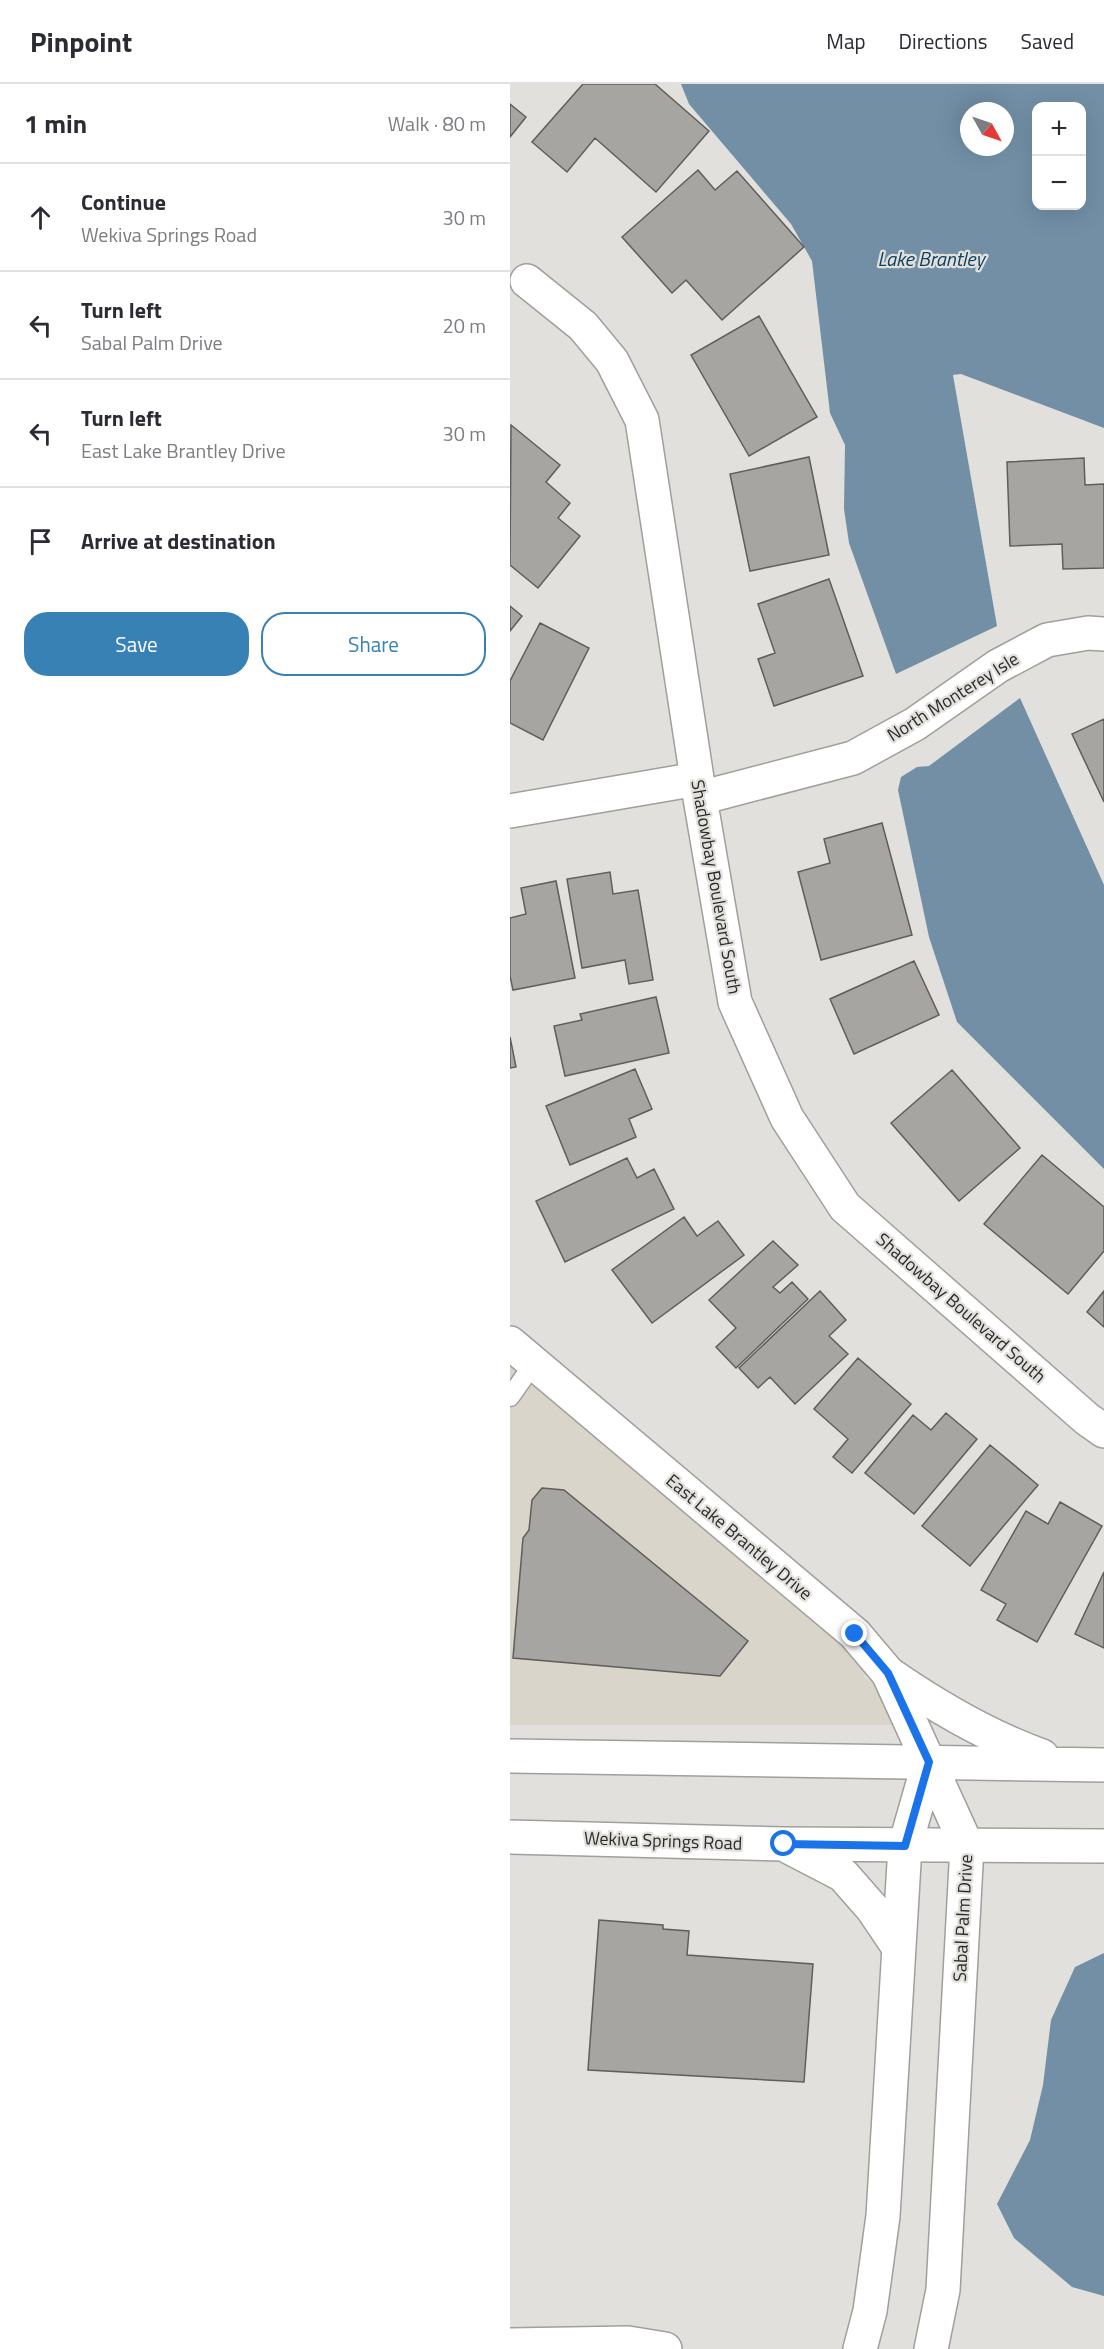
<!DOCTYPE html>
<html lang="en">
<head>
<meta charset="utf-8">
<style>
  :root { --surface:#fff; --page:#f7f7f7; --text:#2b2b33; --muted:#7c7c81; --line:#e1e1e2; --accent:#3781b5 }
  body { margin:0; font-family:"Titillium Web",sans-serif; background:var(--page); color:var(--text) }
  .controls { position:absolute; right:18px; top:18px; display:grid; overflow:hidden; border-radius:12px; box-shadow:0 6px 24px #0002 }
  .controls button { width:54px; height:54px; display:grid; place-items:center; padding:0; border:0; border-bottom:2px solid var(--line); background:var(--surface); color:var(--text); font:30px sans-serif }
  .compass { position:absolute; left:450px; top:18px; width:54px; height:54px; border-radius:50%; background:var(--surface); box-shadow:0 6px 24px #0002; rotate:130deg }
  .stop { position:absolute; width:18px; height:18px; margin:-14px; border:4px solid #1a73e8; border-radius:50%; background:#fff }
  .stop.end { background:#1a73e8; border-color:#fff; box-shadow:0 2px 6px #0008 }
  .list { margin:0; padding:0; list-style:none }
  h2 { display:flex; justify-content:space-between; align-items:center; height:78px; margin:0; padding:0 24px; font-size:26px }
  h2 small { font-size:20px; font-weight:400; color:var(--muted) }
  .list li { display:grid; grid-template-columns:39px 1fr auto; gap:18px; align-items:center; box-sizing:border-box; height:108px; padding:0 24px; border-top:2px solid var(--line) }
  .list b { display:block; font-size:22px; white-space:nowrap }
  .list p { margin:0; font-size:20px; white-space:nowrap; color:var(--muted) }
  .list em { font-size:20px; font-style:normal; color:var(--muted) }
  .actions { display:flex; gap:12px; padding:18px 24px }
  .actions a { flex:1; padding:14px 0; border:2px solid var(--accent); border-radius:24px; text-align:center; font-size:21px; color:var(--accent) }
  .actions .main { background:var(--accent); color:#fff }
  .icon { flex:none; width:33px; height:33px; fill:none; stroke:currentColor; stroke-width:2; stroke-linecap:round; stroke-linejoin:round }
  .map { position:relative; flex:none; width:594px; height:2265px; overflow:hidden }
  header { display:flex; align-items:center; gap:36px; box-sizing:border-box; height:84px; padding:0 30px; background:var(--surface); border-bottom:2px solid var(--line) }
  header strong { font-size:28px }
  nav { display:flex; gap:33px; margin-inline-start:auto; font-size:21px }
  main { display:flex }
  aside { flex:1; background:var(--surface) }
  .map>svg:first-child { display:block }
  .built { fill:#dad5ca }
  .water { fill:#728fa6; fill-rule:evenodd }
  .building { fill:#a7a5a2; stroke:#605e5b; stroke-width:1.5 }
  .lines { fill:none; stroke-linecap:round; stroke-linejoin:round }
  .service-casing { stroke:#a19f9b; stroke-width:21 }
  .minor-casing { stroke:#a19f9b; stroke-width:36 }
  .tertiary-casing { stroke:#a19f9b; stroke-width:36 }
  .secondary-casing { stroke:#a19f9b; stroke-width:36 }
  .service { stroke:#fff; stroke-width:18 }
  .minor { stroke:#fff; stroke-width:33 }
  .tertiary { stroke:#fff; stroke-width:33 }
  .secondary { stroke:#fff; stroke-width:33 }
  .route { stroke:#1a73e8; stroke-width:8 }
  .labels { text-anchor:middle; stroke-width:4.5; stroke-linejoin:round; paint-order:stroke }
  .street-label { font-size:18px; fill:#2c2b2a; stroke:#e2e0dc }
  .water-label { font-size:20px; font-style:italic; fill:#0e4263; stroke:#e2e0dc }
</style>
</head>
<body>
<header>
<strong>Pinpoint</strong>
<nav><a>Map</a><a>Directions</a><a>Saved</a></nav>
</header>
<main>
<aside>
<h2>1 min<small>Walk · 80 m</small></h2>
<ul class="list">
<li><svg class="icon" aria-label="ahead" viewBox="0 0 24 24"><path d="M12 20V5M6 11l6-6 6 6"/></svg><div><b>Continue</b><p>Wekiva Springs Road</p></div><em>30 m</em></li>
<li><svg class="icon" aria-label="left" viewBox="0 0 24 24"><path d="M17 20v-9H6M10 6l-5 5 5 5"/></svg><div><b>Turn left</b><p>Sabal Palm Drive</p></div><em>20 m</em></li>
<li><svg class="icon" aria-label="left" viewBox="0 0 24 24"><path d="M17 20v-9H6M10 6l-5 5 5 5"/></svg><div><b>Turn left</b><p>East Lake Brantley Drive</p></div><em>30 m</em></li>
<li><svg class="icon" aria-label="arrive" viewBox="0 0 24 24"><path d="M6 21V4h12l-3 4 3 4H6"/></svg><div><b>Arrive at destination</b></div></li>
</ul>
<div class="actions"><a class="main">Save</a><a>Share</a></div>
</aside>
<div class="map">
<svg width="594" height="2265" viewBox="0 0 594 2265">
  <rect width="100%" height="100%" fill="#e2e0dc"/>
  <path class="built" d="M0,1280L333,1562L356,1589L354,1593L365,1600L385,1641H0Z"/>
  <path class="water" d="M171,0H594V344L451,290L443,291L487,542L386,590L339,459L334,425L335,361L320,329L302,177L281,140L179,20ZM526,22H572V122H526ZM459,27H495V63H459Z
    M510,614L594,801V1085L447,938L419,853L388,706L391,693L407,683L419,682Z
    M594,1869V2212L562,2203L504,2154L487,2120L520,2056L533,2001L541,1936L565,1883Z"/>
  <path class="building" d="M73,0H145L199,47L146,108L85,54L57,88L22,58Z
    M0,20L16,33L0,53Z
    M188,86L205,106L227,87L294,163L212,236L176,196L162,209L112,153Z
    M249,232L307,333L239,372L181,271Z
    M1,341L50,381L36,398L60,419L48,434L70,452L28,504L0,481Z
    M299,373L319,471L240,487L220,390Z
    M574,374L575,401L594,400V484L553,485L552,460L500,462L497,378Z
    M319,495L353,592L264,622L248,575L265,569L248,520Z
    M0,522L12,532L0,547Z
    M30,539L79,564L33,656L0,639V597Z
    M594,635V718L562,650Z
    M372,739L402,851L311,876L288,788L320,779L314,755Z
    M100,788L103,810L128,806L143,896L119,900L115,876L72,884L57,795Z
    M46,797L65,894L3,906L0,892V834L16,830L11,804Z
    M404,877L429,931L344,970L320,915Z
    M146,913L159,969L55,992L44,942L72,936L70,930Z
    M0,953L6,983L0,984Z
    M125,985L142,1025L119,1035L126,1053L60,1081L36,1022Z
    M442,986L510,1064L449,1117L381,1039Z
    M532,1071L594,1123V1167L558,1210L474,1140Z
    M117,1074L127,1094L144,1085L164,1125L55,1178L26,1117Z
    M174,1133L187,1152L208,1137L234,1171L142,1239L102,1186Z
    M263,1157L288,1181L263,1203L270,1209L282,1198L298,1215L226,1284L206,1263L226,1244L199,1216Z
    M310,1207L336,1236L319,1252L338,1270L285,1320L260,1293L248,1304L229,1284Z
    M594,1207V1243L577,1228Z
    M348,1274L401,1320L342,1389L323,1373L338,1355L304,1325Z
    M436,1329L467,1355L404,1430L355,1389L403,1331L421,1346Z
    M480,1361L528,1401L460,1482L412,1442Z
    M32,1404L54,1406L238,1557L210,1592L3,1574L13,1454L19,1446L22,1416Z
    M550,1418L592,1442L527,1558L487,1536L496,1520L471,1506L516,1427L538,1440Z
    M594,1488V1564L565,1550Z
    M89,1836L153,1841V1845L179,1847L177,1871L303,1880L294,1998L78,1986Z"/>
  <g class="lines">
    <defs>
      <path id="service" d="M0,1313L24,1279"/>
      <path id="minor" d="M17,197L73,242L102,277L132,336L190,714L225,918L277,1034L335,1123L577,1335L594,1347
        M190,714L343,674L405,640L488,582L537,556L578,549L594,550
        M0,727L187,695
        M0,2261L118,2259L155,2265"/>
      <path id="tertiary" d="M0,1259L345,1550L378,1589L457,1762L433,2206L421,2265
        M350,2265L360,2227L373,2132L395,1762L419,1678"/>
      <path id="secondary" d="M378,1589C427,1623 476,1652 532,1672
        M0,1672L594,1681
        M0,1753L274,1760L594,1762
        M279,1763L333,1791L362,1824L387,1861"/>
    </defs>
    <use href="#service" class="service-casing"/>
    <use href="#minor" class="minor-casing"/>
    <use href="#tertiary" class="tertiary-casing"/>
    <use href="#secondary" class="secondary-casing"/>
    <use href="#service" class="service"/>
    <use href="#minor" class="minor"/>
    <use href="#tertiary" class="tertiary"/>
    <use href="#secondary" class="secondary"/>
  </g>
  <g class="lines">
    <path class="route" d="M274,1760L395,1762L419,1678L378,1589L345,1550"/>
  </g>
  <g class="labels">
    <g class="street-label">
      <text transform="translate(443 613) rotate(-32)" y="6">North Monterey Isle</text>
      <text transform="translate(206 803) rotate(80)" y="6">Shadowbay Boulevard South</text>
      <text transform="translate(451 1224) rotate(41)" y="6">Shadowbay Boulevard South</text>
      <text transform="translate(229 1453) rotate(40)" y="6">East Lake Brantley Drive</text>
      <text transform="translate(153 1757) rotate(2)" y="6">Wekiva Springs Road</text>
      <text transform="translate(453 1834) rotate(-87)" y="6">Sabal Palm Drive</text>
    </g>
    <g class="water-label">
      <text x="421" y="182">Lake Brantley</text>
    </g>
  </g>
</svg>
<div class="controls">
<button>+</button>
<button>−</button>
</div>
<svg class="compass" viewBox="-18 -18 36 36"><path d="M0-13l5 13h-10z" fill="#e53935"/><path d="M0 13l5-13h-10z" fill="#7c7c81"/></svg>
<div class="stop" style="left:274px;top:1760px"></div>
<div class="stop end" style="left:345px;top:1550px"></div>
</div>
</main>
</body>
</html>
